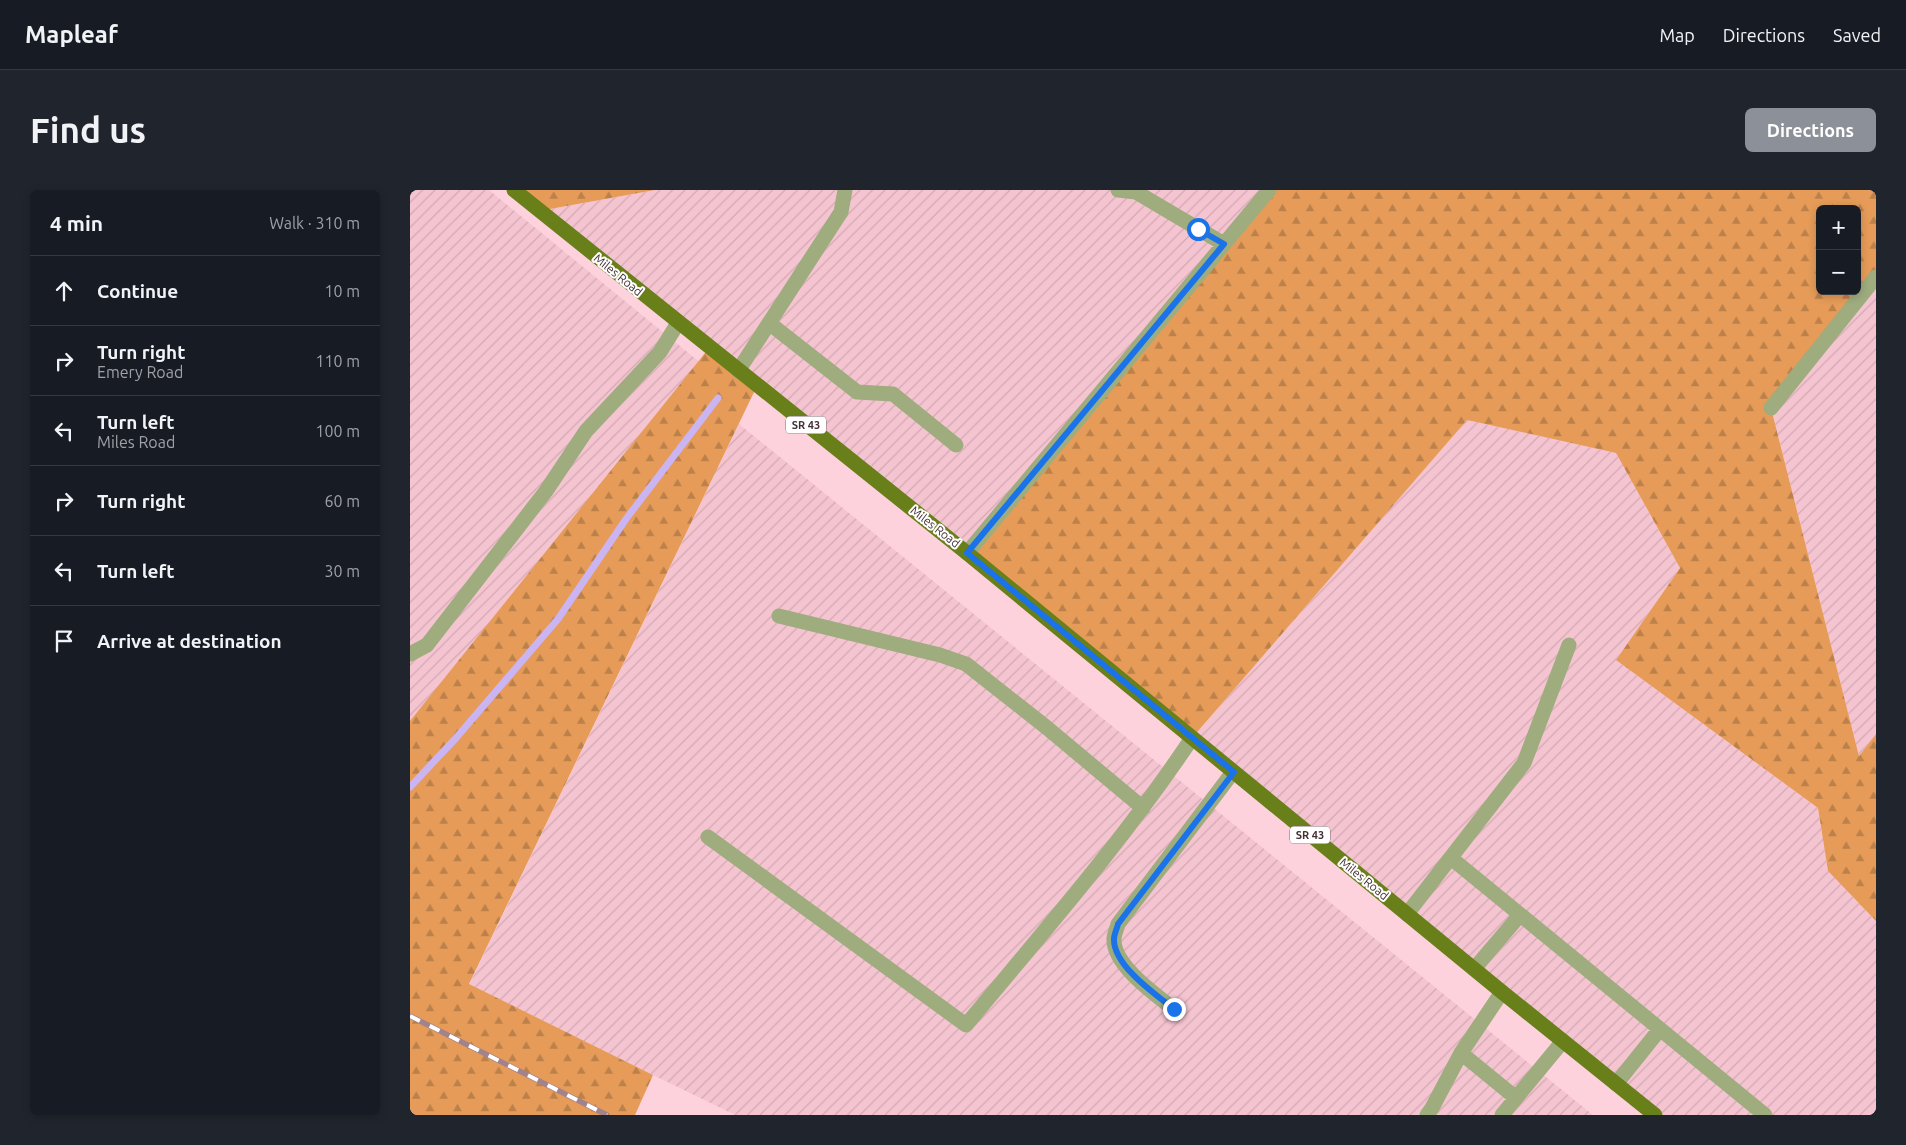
<!DOCTYPE html>
<html lang="en">
<head>
<meta charset="utf-8">
<style>
  :root { --surface:#171b24; --page:#20242c; --text:#f1f3f6; --muted:#9ea1a6; --line:#363941; --accent:#8c9099 }
  body { margin:0; font-family:Ubuntu,sans-serif; background:var(--page); color:var(--text) }
  .controls { position:absolute; right:15px; top:15px; display:grid; overflow:hidden; border-radius:8px; box-shadow:0 2px 8px #0003 }
  .controls button { width:45px; height:45px; display:grid; place-items:center; padding:0; border:0; border-bottom:1px solid var(--line); background:var(--surface); color:var(--text); font:25px sans-serif }
  .stop { position:absolute; width:15px; height:15px; margin:-11px; border:4px solid #1a73e8; border-radius:50%; background:#fff }
  .stop.end { background:#1a73e8; border-color:#fff; box-shadow:0 1px 5px #0008 }
  .list { margin:0; padding:0; list-style:none }
  h2 { display:flex; justify-content:space-between; align-items:center; height:65px; margin:0; padding:0 20px; font-size:21px }
  h2 small { font-size:16px; font-weight:400; color:var(--muted) }
  .list li { display:grid; grid-template-columns:32px 1fr auto; gap:15px; align-items:center; box-sizing:border-box; height:70px; padding:0 20px; border-top:1px solid var(--line) }
  .list b { display:block; font-size:19px; white-space:nowrap }
  .list p { margin:0; font-size:16px; white-space:nowrap; color:var(--muted) }
  .list em { font-size:16px; font-style:normal; color:var(--muted) }
  .icon { flex:none; width:28px; height:28px; fill:none; stroke:currentColor; stroke-width:2; stroke-linecap:round; stroke-linejoin:round }
  .map { position:relative; flex:none; width:1466px; height:925px; overflow:hidden; border-radius:8px }
  header { display:flex; align-items:center; gap:30px; box-sizing:border-box; height:70px; padding:0 25px; background:var(--surface); border-bottom:1px solid var(--line) }
  header strong { font-size:24px }
  nav { display:flex; gap:28px; margin-inline-start:auto; font-size:18px }
  .intro { display:flex; align-items:center; justify-content:space-between; box-sizing:border-box; height:120px; padding:0 30px }
  h1 { margin:0; font-size:35px }
  .button { padding:12px 22px; border-radius:8px; background:var(--accent); color:#fff; font-size:18px; font-weight:700 }
  main { display:flex; gap:30px; padding:0 30px }
  aside { flex:1; background:var(--surface); border-radius:8px; box-shadow:0 2px 8px #0003 }
  .map>svg:first-child { display:block }
  .industrial { fill:url(#industrial-furrows) }
  .forest { fill:url(#forest-firs); fill-rule:evenodd }
  .lines { fill:none; stroke-linecap:round; stroke-linejoin:round }
  .stream { stroke:#cbb4f2; stroke-width:7 }
  .minor { stroke:#9eac7e; stroke-width:15 }
  .major { stroke:#697f19; stroke-width:15 }
  .rail-casing { stroke:#a3838b; stroke-width:5.5 }
  .rail { stroke:#fff; stroke-width:4; stroke-dasharray:11; stroke-linecap:butt }
  .route { stroke:#1a73e8; stroke-width:6 }
  .labels { text-anchor:middle; stroke-width:4; stroke-linejoin:round; paint-order:stroke }
  .shield { fill:#fff; stroke:#7c6d71; stroke-width:1 }
  .shield-label { font-size:11px; font-weight:bold; fill:#442f34 }
  .street-label { font-size:12px; fill:#442f34; stroke:#fff }
</style>
</head>
<body>
<header>
<strong>Mapleaf</strong>
<nav><a>Map</a><a>Directions</a><a>Saved</a></nav>
</header>
<div class="intro"><h1>Find us</h1><a class="button">Directions</a></div>
<main>
<aside>
<h2>4 min<small>Walk · 310 m</small></h2>
<ul class="list">
<li><svg class="icon" aria-label="ahead" viewBox="0 0 24 24"><path d="M12 20V5M6 11l6-6 6 6"/></svg><div><b>Continue</b></div><em>10 m</em></li>
<li><svg class="icon" aria-label="right" viewBox="0 0 24 24"><path d="M7 20v-9h11M14 6l5 5-5 5"/></svg><div><b>Turn right</b><p>Emery Road</p></div><em>110 m</em></li>
<li><svg class="icon" aria-label="left" viewBox="0 0 24 24"><path d="M17 20v-9H6M10 6l-5 5 5 5"/></svg><div><b>Turn left</b><p>Miles Road</p></div><em>100 m</em></li>
<li><svg class="icon" aria-label="right" viewBox="0 0 24 24"><path d="M7 20v-9h11M14 6l5 5-5 5"/></svg><div><b>Turn right</b></div><em>60 m</em></li>
<li><svg class="icon" aria-label="left" viewBox="0 0 24 24"><path d="M17 20v-9H6M10 6l-5 5 5 5"/></svg><div><b>Turn left</b></div><em>30 m</em></li>
<li><svg class="icon" aria-label="arrive" viewBox="0 0 24 24"><path d="M6 21V4h12l-3 4 3 4H6"/></svg><div><b>Arrive at destination</b></div></li>
</ul>
</aside>
<div class="map">
<svg width="1466" height="925" viewBox="0 0 1466 925">
  <defs>
    <pattern id="industrial-furrows" width="10" height="10" patternUnits="userSpaceOnUse" patternTransform="scale(1.25)"><rect width="10" height="10" fill="#f5c4d1"/><path d="M-1 1l2-2M0 10L10 0M9 11l2-2" fill="none" stroke="#d3a9b4"/></pattern>
    <pattern id="forest-firs" width="22" height="20" patternUnits="userSpaceOnUse" patternTransform="scale(1.25)"><rect width="22" height="20" fill="#e69c58"/><path d="M5 1l3.5 6h-7zM16 11l3.5 6h-7z" fill="#bc804a"/></pattern>
  </defs>
  <rect width="100%" height="100%" fill="#fed2dd"/>
  <path class="industrial" d="M0,0H79L292,174L0,532Z
    M245,0H859L557,363L129,21Z
    M1466,87V544L1449,566L1361,218Z
    M1057,230L1206,263L1270,378L1206,470L1408,618L1418,681L1466,731V925H1245L782,548Z
    M329,234L1183,925H325L59,795Z"/>
  <path class="forest" d="M104,0H245L129,21Z
    M859,0H1466V87L1361,218L1449,566L1466,544V731L1418,681L1408,618L1206,470L1270,378L1206,263L1057,230L782,548L557,363ZM1410,19H1447V101H1410Z
    M299,158L347,196L59,794L243,885L225,925H0V531Z"/>
  <g class="lines">
    <path class="stream" d="M0,597L46,548L148,429L216,329L308,208"/>
    <path class="minor" d="M708,0L726,2L814,54
      M359,133L447,202L483,204L546,255
      M328,181L431,22L435,0
      M1361,218L1466,87
      M557,363L859,0
      M369,426L530,465L556,474L636,537L733,618
      M0,464L17,455L136,301L176,241L250,162L268,133
      M298,647L556,835C634,741 714,650 782,548
      M1041,668L1355,925
      M997,724L1114,573L1159,455
      M1064,779L1110,725
      M764,819C746,805 703,775 704,749C704,744 707,739 708,734L823,582
      M1051,863L1106,908
      M1206,894L1250,839
      M1017,925L1022,918L1051,863L1092,802
      M1092,925L1153,851"/>
    <path class="major" d="M104,0L557,363L1092,802L1245,925"/>
    <defs>
      <path id="rail" d="M0,826L197,925"/>
    </defs>
    <use href="#rail" class="rail-casing"/>
    <use href="#rail" class="rail"/>
  </g>
  <g class="lines">
    <path class="route" d="M764,819C746,805 703,775 704,749C704,744 707,739 708,734L824,582L557,363L814,54L788,39"/>
  </g>
  <g class="labels">
    <g class="shield">
      <rect x="376" y="226.5" width="40" height="17" rx="4"/>
      <rect x="880" y="636.5" width="40" height="17" rx="4"/>
    </g>
    <g class="shield-label">
      <text x="396" y="239">SR 43</text>
      <text x="900" y="649">SR 43</text>
    </g>
    <g class="street-label">
      <text transform="translate(208 85) rotate(39)" y="4">Miles Road</text>
      <text transform="translate(525 337) rotate(38)" y="4">Miles Road</text>
      <text transform="translate(954 689) rotate(39)" y="4">Miles Road</text>
    </g>
  </g>
</svg>
<div class="controls">
<button>+</button>
<button>−</button>
</div>
<div class="stop" style="left:788px;top:39px"></div>
<div class="stop end" style="left:764px;top:819px"></div>
</div>
</main>
</body>
</html>
